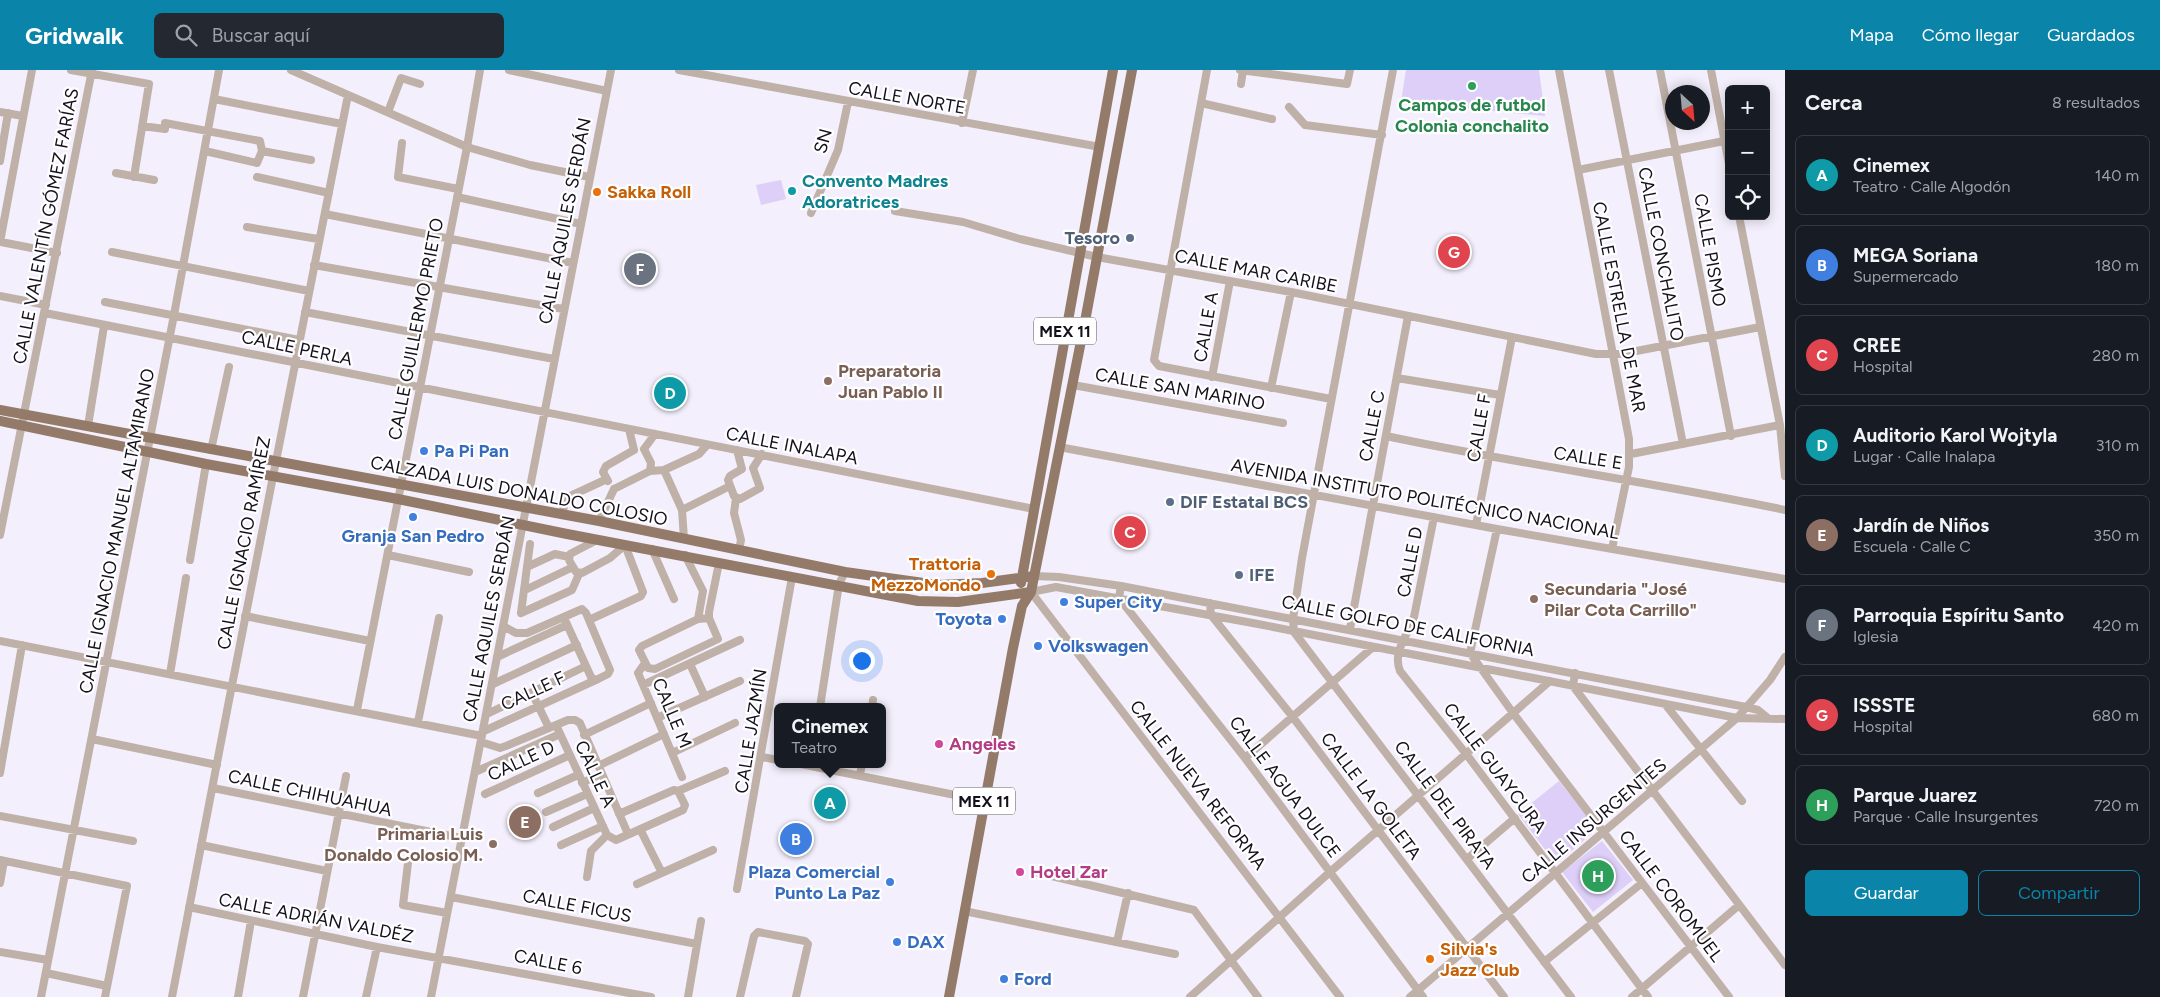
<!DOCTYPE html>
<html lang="es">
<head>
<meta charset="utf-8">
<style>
  :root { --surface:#171b24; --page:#242831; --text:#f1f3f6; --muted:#9ea1a6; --line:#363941; --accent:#0a85a9 }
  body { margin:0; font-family:Figtree,sans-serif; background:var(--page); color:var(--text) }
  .controls { position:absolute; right:15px; top:15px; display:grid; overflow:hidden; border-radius:8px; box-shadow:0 2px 12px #0003 }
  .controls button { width:45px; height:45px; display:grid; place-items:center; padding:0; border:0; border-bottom:1px solid var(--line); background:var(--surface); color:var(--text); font:25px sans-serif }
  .compass { position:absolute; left:1665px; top:15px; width:45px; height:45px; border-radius:50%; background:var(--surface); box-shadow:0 2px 12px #0003; rotate:154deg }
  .you { position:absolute; left:861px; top:590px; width:18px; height:18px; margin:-12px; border:4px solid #fff; border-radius:50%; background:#1a73e8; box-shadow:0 0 0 8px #1a73e833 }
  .badge { display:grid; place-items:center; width:32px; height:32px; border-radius:50%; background:var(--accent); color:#fff; font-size:16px; font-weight:700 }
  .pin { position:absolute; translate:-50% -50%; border:2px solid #fff; box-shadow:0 1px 5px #0006 }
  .popup { position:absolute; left:774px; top:633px; width:112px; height:65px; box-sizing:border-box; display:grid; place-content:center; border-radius:8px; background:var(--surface); filter:drop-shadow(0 1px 4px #0005); font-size:16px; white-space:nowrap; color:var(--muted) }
  .popup b { font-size:19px; color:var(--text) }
  .popup::after { content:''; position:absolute; left:50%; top:100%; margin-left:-10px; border:10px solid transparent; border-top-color:var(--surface) }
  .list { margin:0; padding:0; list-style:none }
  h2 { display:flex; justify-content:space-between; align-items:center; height:65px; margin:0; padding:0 20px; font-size:21px }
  h2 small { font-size:16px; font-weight:400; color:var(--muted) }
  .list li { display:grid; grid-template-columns:32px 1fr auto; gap:15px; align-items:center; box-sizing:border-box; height:80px; margin:0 10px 10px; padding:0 10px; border:1px solid var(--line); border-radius:8px }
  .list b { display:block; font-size:19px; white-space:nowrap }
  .list p { margin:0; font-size:16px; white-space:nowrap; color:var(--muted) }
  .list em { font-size:16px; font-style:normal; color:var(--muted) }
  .actions { display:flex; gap:10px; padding:15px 20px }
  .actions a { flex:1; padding:11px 0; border:1px solid var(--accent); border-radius:8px; text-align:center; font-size:18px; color:var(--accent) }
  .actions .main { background:var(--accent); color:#fff }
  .icon { flex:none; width:28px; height:28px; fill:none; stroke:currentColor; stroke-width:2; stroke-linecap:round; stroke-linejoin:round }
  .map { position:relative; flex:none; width:1785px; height:927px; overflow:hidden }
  header { display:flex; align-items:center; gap:30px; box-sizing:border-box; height:70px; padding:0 25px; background:var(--accent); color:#fff }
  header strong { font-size:24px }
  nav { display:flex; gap:28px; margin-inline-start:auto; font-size:18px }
  .search { width:350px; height:45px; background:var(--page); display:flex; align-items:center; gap:12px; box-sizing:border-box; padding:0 18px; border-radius:8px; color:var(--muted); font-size:19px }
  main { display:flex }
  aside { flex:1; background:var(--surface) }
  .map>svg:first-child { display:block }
  .green { fill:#ddcff8 }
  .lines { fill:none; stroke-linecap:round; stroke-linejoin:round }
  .minor { stroke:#bfb1a7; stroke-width:8 }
  .major { stroke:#947b69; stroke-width:10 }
  .leisure-dot { fill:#2e9e5b; stroke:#fff; stroke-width:2 }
  .culture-dot { fill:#0f9aa8; stroke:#fff; stroke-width:2 }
  .food-dot { fill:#e8710a; stroke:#fff; stroke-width:2 }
  .service-dot { fill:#5c6f8a; stroke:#fff; stroke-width:2 }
  .education-dot { fill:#8d6e63; stroke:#fff; stroke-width:2 }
  .shop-dot { fill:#3f7fe0; stroke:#fff; stroke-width:2 }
  .hotel-dot { fill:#d1479c; stroke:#fff; stroke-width:2 }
  .labels { text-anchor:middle; stroke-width:4.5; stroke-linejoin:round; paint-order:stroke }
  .shield { fill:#fff; stroke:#5a5860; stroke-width:1 }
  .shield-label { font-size:16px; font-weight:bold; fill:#14101c }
  .street-label { font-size:18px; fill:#14101c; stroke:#fff }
  .leisure-label { font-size:18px; font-weight:bold; fill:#27864d; stroke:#fff }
  .culture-label { font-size:18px; font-weight:bold; fill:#0d838f; stroke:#fff; text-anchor:start }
  .food-label { font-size:18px; font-weight:bold; fill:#c56008; stroke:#fff; text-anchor:start }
  .service-label { font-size:18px; font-weight:bold; fill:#4e5e75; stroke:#fff; text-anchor:start }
  .education-label { font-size:18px; font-weight:bold; fill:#785e54; stroke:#fff; text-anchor:start }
  .shop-label { font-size:18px; font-weight:bold; fill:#366cbe; stroke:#fff; text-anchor:start }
  .hotel-label { font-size:18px; font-weight:bold; fill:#b23c85; stroke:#fff; text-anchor:start }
</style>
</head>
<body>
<header>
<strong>Gridwalk</strong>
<div class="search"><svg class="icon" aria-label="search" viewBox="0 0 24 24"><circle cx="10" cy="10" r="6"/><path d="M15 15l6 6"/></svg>Buscar aquí</div>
<nav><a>Mapa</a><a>Cómo llegar</a><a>Guardados</a></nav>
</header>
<main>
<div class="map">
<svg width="1785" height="927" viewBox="0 0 1785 927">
  <rect width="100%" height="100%" fill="#f3effc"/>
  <path class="green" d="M1406,0H1539L1545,46L1401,32Z
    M781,110L786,129L761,135L756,115Z
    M1559,711L1597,759L1556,794L1518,744Z
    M1602,771L1633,810L1593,842L1562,802Z"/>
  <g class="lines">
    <path class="minor" d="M71,0L149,14L134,107
      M291,0L467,77L530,95L589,107
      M509,0L607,21
      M679,0L1100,77
      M1207,0L1154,290L1159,296L1331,329
      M1240,0L1347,14L1350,0
      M1393,0L1302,488L1293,549L1294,562L1571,927
      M1559,0L1629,369V397L1612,479
      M1609,0L1683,374
      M1660,0L1731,366
      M1711,0L1729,94
      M1241,14L1243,0
      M214,29L342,54
      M1201,33L1272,49
      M1289,37L1305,55L1382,65
      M0,42L23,46
      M388,42L401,8L420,14
      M962,53L973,0
      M142,56L165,59V53L260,71L262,81L311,90
      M402,73L398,107L458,119
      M205,81L257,93L262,81
      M0,91L8,43
      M1578,100L1724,71
      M116,103L154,110
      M257,107L329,123
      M457,127L581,154
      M895,141L963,152L1020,169L1097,187L1291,222L1596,284H1621L1760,257
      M811,143L838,80L848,32
      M325,144L573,193
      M1739,146L1780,355L1785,406
      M247,157L318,169
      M0,172L32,0
      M1,172L57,183
      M112,182L309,221
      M314,195L563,239
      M0,226L46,235
      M105,232L299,270
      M305,242L554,289
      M45,243L1034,439
      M1212,307L1230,211
      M1397,308L1500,325
      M1073,315L1283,353
      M1271,318L1291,222
      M88,356L104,256
      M629,359L634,380
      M1386,366C1518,394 1652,412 1785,440
      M1059,377L1497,459L1785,509
      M644,379L651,393L650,401
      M644,379L655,364
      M211,380L229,297
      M737,380L742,399L730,406L728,410L734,426L740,429L760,418L753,398L762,384
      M1631,384L1780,355
      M664,400L682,440L684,469
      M608,411L603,402L606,396L634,380
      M614,419L650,401L664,400L699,384L707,375
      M736,428L734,443L741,470L739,480
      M682,440L730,416
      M562,445L566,428L607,409
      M1434,447L1414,547C1408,566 1392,581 1400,601L1467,685L1648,927
      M599,451L614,419
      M1476,455L1512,267
      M1497,459L1470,583L1513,643L1729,927
      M0,465L92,0
      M652,479L674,529
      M388,485L469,502
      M685,485L703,521L698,549
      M190,490L206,394
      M529,496L555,484L569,487
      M1034,506L1059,507L1121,516L1746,637L1758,640L1768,648
      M1121,516L1119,528L1245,688L1423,927
      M525,520L573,497
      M1210,533L1211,545L1292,646L1504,927
      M521,543L572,520L579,504
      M521,543L530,474
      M245,546L370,571
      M709,548L698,549L642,576L639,580L648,598L655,599L718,569L709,548V542L719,493
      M565,550L591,607L594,609
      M589,550L641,526L643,522L625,475L610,488L582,503L576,502L569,490L570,484L597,470
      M1350,559L1408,246
      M0,571L482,666
      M497,587L567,555
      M645,593L638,603L682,707
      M690,594L705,627
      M1575,603L1573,616L1785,895
      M170,604L186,508
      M493,614L577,575
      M643,615L740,570
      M532,623L549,658
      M1665,634L1742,731
      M820,637L839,514L845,502
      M872,637L873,630
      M357,640L467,77L480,0
      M487,644L586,596
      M657,648L740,611
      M418,652L439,548
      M556,655L607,765
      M484,661L598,609L608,604L610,600L586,543L582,539L527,563H516L503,556
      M584,665L651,633
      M92,669L217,695
      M481,672L500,678L506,676L568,650H575L580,653L628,764
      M672,683L735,653
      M762,687L778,690
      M1245,688L1373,577
      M801,694L985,731
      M598,696L664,664
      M475,702L560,664
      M0,703L22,575
      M860,705L862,694
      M582,713L601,704
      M213,718L461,768
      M538,723L578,705
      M485,724L570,685
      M546,742L587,724
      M619,744L674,720L678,721L725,701
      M0,746L133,771
      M553,757L594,738
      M640,759L662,803
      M607,765L616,770L683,740L685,735L678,721
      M201,775L327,801
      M561,775L603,756
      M1467,789L1515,748
      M0,790L127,816L105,927
      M408,793L403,835L447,843
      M1039,803L1194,840L1258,927
      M587,807L591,781L607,765
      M0,813L4,791
      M637,814L713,780
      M737,819L792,507
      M451,827L697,874
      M189,837L377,877L651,927
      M964,841L1175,884
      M1117,872L1128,823
      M0,882L48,890
      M1544,892L1642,813
      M46,903L107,916
      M41,927L174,245L219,0
      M172,927C229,626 289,325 348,25
      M238,927L251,851
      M303,927L346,706
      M366,927L377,877
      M431,927L611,0
      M688,927L701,851
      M740,927L754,866L758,862L805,871L808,874L796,927
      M1190,927L1330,802L1550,611
      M1340,927L1031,522L1056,517L1258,554L1737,648L1785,649
      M1410,927L1737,648L1770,610L1785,587
      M1632,927L1738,836"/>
    <path class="major" d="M0,340L599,451L845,502L938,515L982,513L1034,506
      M0,351L206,394L398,429L567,464L918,531L958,532L1031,522
      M1021,513L1113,0
      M949,927L1013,578L1022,536L1031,522L1086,246L1132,0"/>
  </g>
  <circle class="leisure-dot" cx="1472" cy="16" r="5"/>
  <circle class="culture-dot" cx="792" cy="121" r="5"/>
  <g class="food-dot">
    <circle cx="597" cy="122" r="5"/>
    <circle cx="991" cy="504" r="5"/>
    <circle cx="1430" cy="889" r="5"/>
  </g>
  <g class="service-dot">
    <circle cx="1130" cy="168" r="5"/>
    <circle cx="1170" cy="432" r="5"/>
    <circle cx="1239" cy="505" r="5"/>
  </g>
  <g class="education-dot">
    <circle cx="828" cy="311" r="5"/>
    <circle cx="1534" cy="529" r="5"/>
    <circle cx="493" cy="774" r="5"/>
  </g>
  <g class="shop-dot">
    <circle cx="424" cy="381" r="5"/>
    <circle cx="413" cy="447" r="5"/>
    <circle cx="1064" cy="532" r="5"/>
    <circle cx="1002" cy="549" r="5"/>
    <circle cx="1038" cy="576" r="5"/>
    <circle cx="890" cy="812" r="5"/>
    <circle cx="897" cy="872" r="5"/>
    <circle cx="1004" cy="909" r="5"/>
  </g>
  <g class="hotel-dot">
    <circle cx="939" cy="674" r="5"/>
    <circle cx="1020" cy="802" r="5"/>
  </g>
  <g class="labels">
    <g class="shield">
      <rect x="1034" y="247.5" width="62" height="27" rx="4"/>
      <rect x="953" y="717.5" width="62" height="27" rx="4"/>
    </g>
    <g class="shield-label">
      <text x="1065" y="267">MEX 11</text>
      <text x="984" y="737">MEX 11</text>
    </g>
    <g class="street-label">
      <text transform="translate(907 28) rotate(10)" y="6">CALLE NORTE</text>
      <text transform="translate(823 71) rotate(-75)" y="6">SN</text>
      <text transform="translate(565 151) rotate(-79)" y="6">CALLE AQUILES SERDÁN</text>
      <text transform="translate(46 156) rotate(-79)" y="6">CALLE VALENTÍN GÓMEZ FARÍAS</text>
      <text transform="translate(1710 180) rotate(80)" y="6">CALLE PISMO</text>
      <text transform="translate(1661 184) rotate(79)" y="6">CALLE CONCHALITO</text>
      <text transform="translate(1256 201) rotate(11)" y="6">CALLE MAR CARIBE</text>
      <text transform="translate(1619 237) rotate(79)" y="6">CALLE ESTRELLA DE MAR</text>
      <text transform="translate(1206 257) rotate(-80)" y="6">CALLE A</text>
      <text transform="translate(416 259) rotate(-79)" y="6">CALLE GUILLERMO PRIETO</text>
      <text transform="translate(297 278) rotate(12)" y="6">CALLE PERLA</text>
      <text transform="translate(1180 319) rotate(10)" y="6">CALLE SAN MARINO</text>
      <text transform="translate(1372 356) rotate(-79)" y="6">CALLE C</text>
      <text transform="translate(1479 358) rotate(-80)" y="6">CALLE F</text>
      <text transform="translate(792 376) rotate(11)" y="6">CALLE INALAPA</text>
      <text transform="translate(1588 388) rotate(9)" y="6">CALLE E</text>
      <text transform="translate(519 421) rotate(11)" y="6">CALZADA LUIS DONALDO COLOSIO</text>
      <text transform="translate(1425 429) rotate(10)" y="6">AVENIDA INSTITUTO POLITÉCNICO NACIONAL</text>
      <text transform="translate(117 461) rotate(-79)" y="6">CALLE IGNACIO MANUEL ALTAMIRANO</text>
      <text transform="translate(244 473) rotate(-79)" y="6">CALLE IGNACIO RAMÍREZ</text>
      <text transform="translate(1410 492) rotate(-79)" y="6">CALLE D</text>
      <text transform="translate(489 549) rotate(-79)" y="6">CALLE AQUILES SERDÁN</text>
      <text transform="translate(1408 556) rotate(11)" y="6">CALLE GOLFO DE CALIFORNIA</text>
      <text transform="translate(533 621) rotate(-25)" y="6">CALLE F</text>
      <text transform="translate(672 643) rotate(67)" y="6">CALLE M</text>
      <text transform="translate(751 661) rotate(-81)" y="6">CALLE JAZMÍN</text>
      <text transform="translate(521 691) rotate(-25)" y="6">CALLE D</text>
      <text transform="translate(1495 698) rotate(53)" y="6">CALLE GUAYCURA</text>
      <text transform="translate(595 704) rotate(65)" y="6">CALLE A</text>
      <text transform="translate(1198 715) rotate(52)" y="6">CALLE NUEVA REFORMA</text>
      <text transform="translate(1285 717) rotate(53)" y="6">CALLE AGUA DULCE</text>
      <text transform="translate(310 723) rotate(12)" y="6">CALLE CHIHUAHUA</text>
      <text transform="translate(1371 726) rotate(53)" y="6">CALLE LA GOLETA</text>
      <text transform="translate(1445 735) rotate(53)" y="6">CALLE DEL PIRATA</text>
      <text transform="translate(1594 751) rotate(-40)" y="6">CALLE INSURGENTES</text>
      <text transform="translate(1671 826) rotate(53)" y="6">CALLE COROMUEL</text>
      <text transform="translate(577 836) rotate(11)" y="6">CALLE FICUS</text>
      <text transform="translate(316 848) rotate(11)" y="6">CALLE ADRIÁN VALDÉZ</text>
      <text transform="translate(548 892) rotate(11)" y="6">CALLE 6</text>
    </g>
    <g class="leisure-label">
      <text x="1472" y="41">Campos de futbol<tspan x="1472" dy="21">Colonia conchalito</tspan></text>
    </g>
    <g class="culture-label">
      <text x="802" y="117">Convento Madres<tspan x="802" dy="21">Adoratrices</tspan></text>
    </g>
    <g class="food-label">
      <text x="607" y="128">Sakka Roll</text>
      <text x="981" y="500" text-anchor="end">Trattoria<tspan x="981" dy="21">MezzoMondo</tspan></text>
      <text x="1440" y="885">Silvia's<tspan x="1440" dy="21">Jazz Club</tspan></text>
    </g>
    <g class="service-label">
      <text x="1120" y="174" text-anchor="end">Tesoro</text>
      <text x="1180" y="438">DIF Estatal BCS</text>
      <text x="1249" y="511">IFE</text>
    </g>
    <g class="education-label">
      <text x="838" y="307">Preparatoria<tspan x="838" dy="21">Juan Pablo II</tspan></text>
      <text x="1544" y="525">Secundaria "José<tspan x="1544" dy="21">Pilar Cota Carrillo"</tspan></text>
      <text x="483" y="770" text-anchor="end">Primaria Luis<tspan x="483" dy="21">Donaldo Colosio M.</tspan></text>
    </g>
    <g class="shop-label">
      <text x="434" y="387">Pa Pi Pan</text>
      <text x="413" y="472" text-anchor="middle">Granja San Pedro</text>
      <text x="1074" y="538">Super City</text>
      <text x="992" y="555" text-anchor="end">Toyota</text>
      <text x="1048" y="582">Volkswagen</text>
      <text x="880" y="808" text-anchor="end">Plaza Comercial<tspan x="880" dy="21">Punto La Paz</tspan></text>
      <text x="907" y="878">DAX</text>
      <text x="1014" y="915">Ford</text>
    </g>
    <g class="hotel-label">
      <text x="949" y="680">Angeles</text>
      <text x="1030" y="808">Hotel Zar</text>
    </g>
  </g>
</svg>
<div class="controls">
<button>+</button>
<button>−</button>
<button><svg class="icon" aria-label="locate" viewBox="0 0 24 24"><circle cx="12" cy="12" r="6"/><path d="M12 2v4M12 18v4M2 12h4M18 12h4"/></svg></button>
</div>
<svg class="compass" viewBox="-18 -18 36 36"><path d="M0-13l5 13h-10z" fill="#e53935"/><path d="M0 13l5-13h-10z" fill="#9ea1a6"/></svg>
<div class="you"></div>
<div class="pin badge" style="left:830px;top:733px;background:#0f9aa8">A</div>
<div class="popup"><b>Cinemex</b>Teatro</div>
<div class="pin badge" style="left:796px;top:769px;background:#3f7fe0">B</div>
<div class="pin badge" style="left:1130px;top:462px;background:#e0444e">C</div>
<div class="pin badge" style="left:670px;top:323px;background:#0f9aa8">D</div>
<div class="pin badge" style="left:525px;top:752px;background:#8d6e63">E</div>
<div class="pin badge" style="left:640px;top:199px;background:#6b7280">F</div>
<div class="pin badge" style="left:1454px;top:182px;background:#e0444e">G</div>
<div class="pin badge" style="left:1598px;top:806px;background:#2e9e5b">H</div>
</div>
<aside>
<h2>Cerca<small>8 resultados</small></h2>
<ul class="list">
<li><span class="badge" style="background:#0f9aa8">A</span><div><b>Cinemex</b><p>Teatro · Calle Algodón</p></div><em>140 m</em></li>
<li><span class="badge" style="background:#3f7fe0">B</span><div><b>MEGA Soriana</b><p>Supermercado</p></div><em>180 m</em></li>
<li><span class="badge" style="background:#e0444e">C</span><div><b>CREE</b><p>Hospital</p></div><em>280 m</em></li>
<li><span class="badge" style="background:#0f9aa8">D</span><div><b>Auditorio Karol Wojtyla</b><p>Lugar · Calle Inalapa</p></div><em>310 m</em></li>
<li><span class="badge" style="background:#8d6e63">E</span><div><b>Jardín de Niños</b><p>Escuela · Calle C</p></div><em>350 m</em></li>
<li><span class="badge" style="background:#6b7280">F</span><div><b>Parroquia Espíritu Santo</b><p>Iglesia</p></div><em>420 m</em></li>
<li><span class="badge" style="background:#e0444e">G</span><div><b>ISSSTE</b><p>Hospital</p></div><em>680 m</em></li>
<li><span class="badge" style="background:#2e9e5b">H</span><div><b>Parque Juarez</b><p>Parque · Calle Insurgentes</p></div><em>720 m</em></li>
</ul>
<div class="actions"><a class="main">Guardar</a><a>Compartir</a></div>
</aside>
</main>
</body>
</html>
